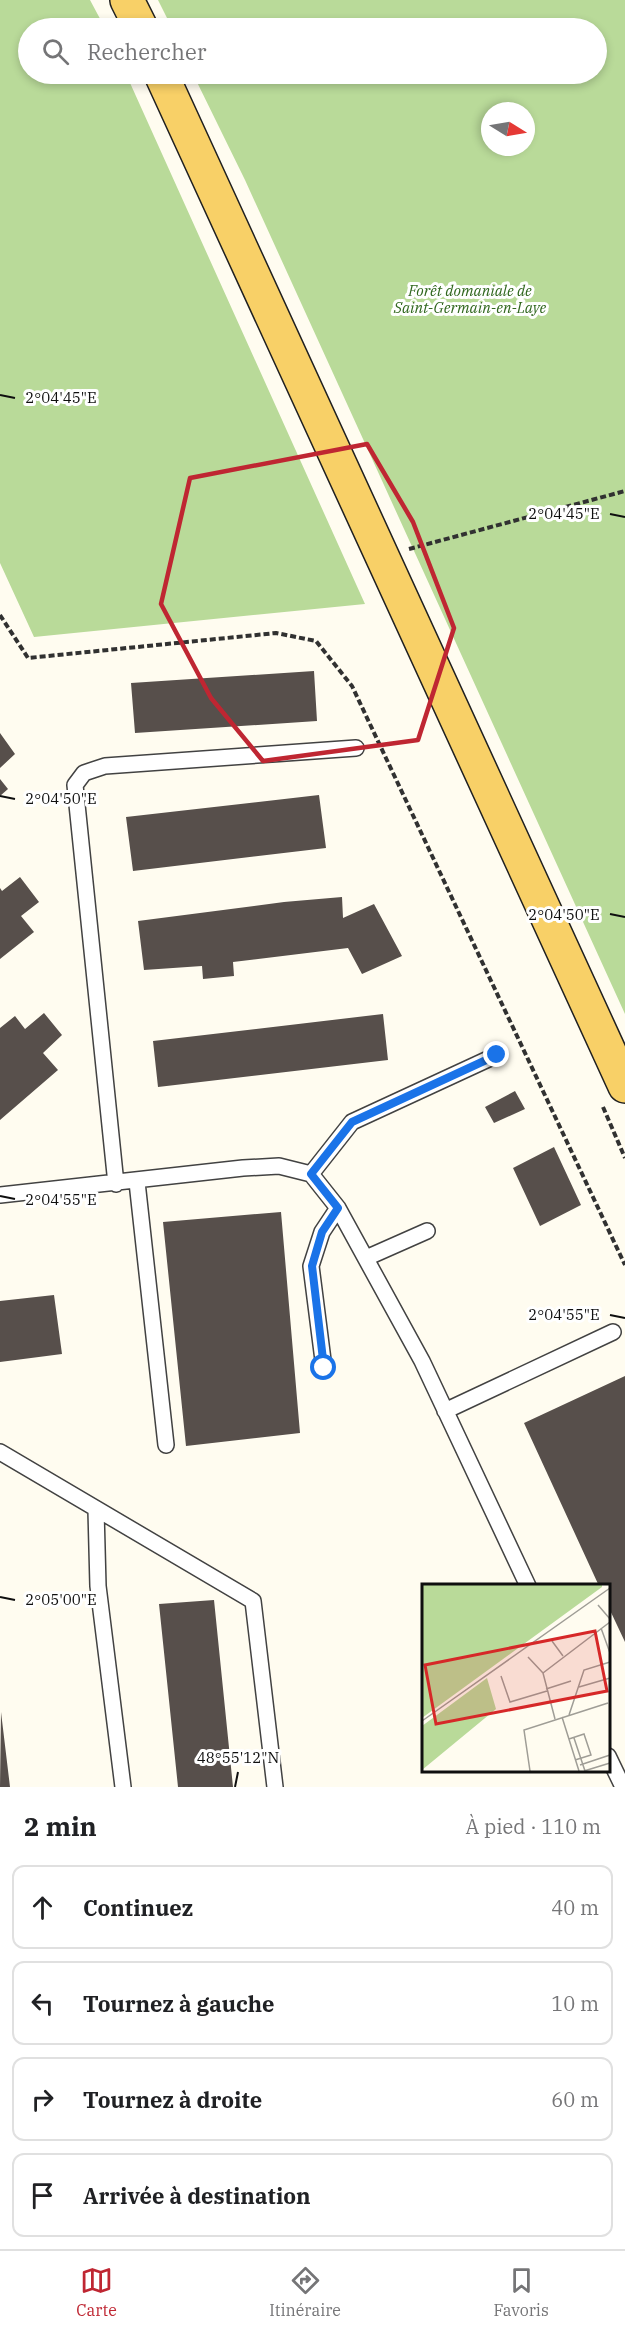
<!DOCTYPE html>
<html lang="fr">
<head>
<meta charset="utf-8">
<style>
  :root { --surface:#fff; --page:#f2f2f2; --text:#202124; --muted:#757577; --line:#e0e0e0; --accent:#bf2632 }
  body { margin:0; font-family:"IBM Plex Serif",serif; background:var(--page); color:var(--text) }
  .compass { position:absolute; left:481px; top:102px; width:54px; height:54px; border-radius:50%; background:var(--surface); box-shadow:0 3px 9px #0003; rotate:101deg }
  .stop { position:absolute; width:18px; height:18px; margin:-14px; border:4px solid #1a73e8; border-radius:50%; background:#fff }
  .stop.end { background:#1a73e8; border-color:#fff; box-shadow:0 2px 6px #0008 }
  .list { margin:0; padding:0; list-style:none }
  h2 { display:flex; justify-content:space-between; align-items:center; height:78px; margin:0; padding:0 24px; font-size:26px }
  h2 small { font-size:20px; font-weight:400; color:var(--muted) }
  .list li { display:grid; grid-template-columns:39px 1fr auto; gap:18px; align-items:center; box-sizing:border-box; height:84px; margin:0 12px 12px; padding:0 12px; border:2px solid var(--line); border-radius:12px }
  .list b { display:block; font-size:22px; white-space:nowrap }
  .list em { font-size:20px; font-style:normal; color:var(--muted) }
  .icon { flex:none; width:33px; height:33px; fill:none; stroke:currentColor; stroke-width:2; stroke-linecap:round; stroke-linejoin:round }
  .map { position:relative; flex:none; width:625px; height:1787px; overflow:hidden }
  .search { position:absolute; background:var(--surface); box-shadow:0 3px 9px #0003; left:18px; right:18px; top:18px; height:66px; display:flex; align-items:center; gap:15px; box-sizing:border-box; padding:0 21px; border-radius:33px; color:var(--muted); font-size:22px }
  .sheet { height:462px; background:var(--surface) }
  nav { display:flex; justify-content:space-around; align-items:center; box-sizing:border-box; height:84px; border-top:2px solid var(--line); background:var(--surface); font-size:16px; color:var(--muted) }
  nav a { display:grid; justify-items:center; gap:3px }
  nav .on { color:var(--accent) }
  .map>svg:first-child { display:block }
  .forest { fill:#b9da99; fill-rule:evenodd }
  .building { fill:#574f4b }
  .lines { fill:none; stroke-linecap:round; stroke-linejoin:round }
  .service-casing { stroke:#424242; stroke-width:18 }
  .primary-casing { stroke:#202020; stroke-width:36 }
  .path { stroke:#313131; stroke-width:4; stroke-dasharray:6 3; stroke-linecap:butt }
  .service { stroke:#fff; stroke-width:15 }
  .primary { stroke:#f8d067; stroke-width:33 }
  .route { stroke:#1a73e8; stroke-width:8 }
  .marked { fill:none; stroke:#bf2632; stroke-width:4.5; stroke-linejoin:round }
  .ticks { fill:none; stroke:#0f0f0f; stroke-width:2 }
  .labels { text-anchor:middle; stroke-width:6; stroke-linejoin:round; paint-order:stroke }
  .park-label { font-size:15px; font-style:italic; fill:#30671e; stroke:#fff }
  .inset-road { fill:none; stroke:#9f9d96; stroke-width:1.5 }
  .view { fill:#d62828; fill-opacity:0.15; stroke:#d62828; stroke-width:3 }
  .inset-edge { fill:none; stroke:#0f0f0f; stroke-width:3 }
  .ticks-label { font-size:15px; text-anchor:middle; fill:#0f0f0f; stroke:#fff; stroke-width:6; stroke-linejoin:round; paint-order:stroke }
</style>
</head>
<body>
<div class="map">
<svg width="625" height="1787" viewBox="0 0 625 1787">
  <rect width="100%" height="100%" fill="#fffcf0"/>
  <path class="forest" d="M0,0H90L105,28H28V74H126L365,604L34,637L0,563Z
    M158,0H625V1014L245,180L193,74H596V28H172ZM490,111H526V147H490Z"/>
  <path class="building" d="M314,671L317,721L135,733L131,683Z
    M0,733L15,754L0,768Z
    M0,779L8,789L0,796Z
    M319,795L326,848L133,871L126,817Z
    M20,877L39,902L21,916L34,932L0,959V888L2,891Z
    M342,897L343,918L374,904L402,956L362,974L348,948L233,962L234,976L203,979L202,966L144,970L138,921L284,902Z
    M44,1013L62,1035L43,1053L58,1070L0,1120V1028L15,1016L25,1029Z
    M383,1014L388,1060L158,1087L153,1041Z
    M515,1091L525,1109L494,1123L485,1107Z
    M554,1147L581,1205L540,1226L513,1168Z
    M281,1212L300,1433L186,1446L163,1222Z
    M54,1295L62,1354L0,1362V1301Z
    M625,1376V1642L608,1606V1586H599L524,1423Z
    M214,1600L233,1787H178L159,1604Z
    M1,1712L10,1787H0Z"/>
  <g class="lines">
    <defs>
      <path id="service" d="M311,1174L352,1122L497,1055
        M137,1182L166,1445
        M116,1184L75,785L84,773L105,766L356,748
        M0,1195L243,1168L279,1166L311,1174L338,1208L422,1361L528,1586
        M366,1258L427,1231
        M324,1368L311,1266L322,1232L338,1208
        M445,1411L613,1332
        M0,1452L253,1601L275,1787
        M96,1510L98,1586L123,1787
        M608,1756L623,1787"/>
      <path id="primary" d="M127,0L141,28
        M161,74L625,1086"/>
    </defs>
    <use href="#service" class="service-casing"/>
    <use href="#primary" class="primary-casing"/>
    <path class="path" d="M409,549L625,491
      M0,615L28,658L276,633L316,641L352,686L625,1265
      M603,1107L625,1158"/>
    <use href="#service" class="service"/>
    <use href="#primary" class="primary"/>
  </g>
  <g class="lines">
    <path class="route" d="M324,1368L312,1266L322,1232L338,1208L311,1174L352,1122L497,1055"/>
  </g>
  <path class="marked" d="M367,444L413,522L454,628L418,740L263,761L211,698L161,604L190,478Z"/>
  <path class="ticks" d="M0,395L15,398M610,514L625,517M0,796L15,799M610,914L625,917M0,1196L15,1199M610,1315L625,1318M0,1597L15,1600M235,1787L238,1772"/>
  <g class="labels">
    <g class="park-label">
      <text x="470" y="296">Forêt domaniale de<tspan x="470" dy="17">Saint-Germain-en-Laye</tspan></text>
    </g>
  </g>
  <g transform="translate(422 1584)">
    <rect width="188" height="188" fill="#fffcf0"/>
    <path d="M0,0H180V3L0,134ZM65,94L74,125L0,186V142Z" fill="#b9da99"/>
    <path class="inset-road" d="M176,21L188,35M179,44L188,69M130,57L141,72M106,73L121,89M79,92L88,118L125,107M157,103L188,94M124,105L149,97M147,131L162,86L188,78M140,133L157,187M133,135L121,89L188,38M0,137L188,4M152,154L163,187M147,155L162,150L169,171L153,176M158,181L188,171M108,187L102,146L186,119M162,187L188,179"/>
    <path class="view" d="M173,47L185,107L14,140L3,81Z"/>
    <rect width="188" height="188" class="inset-edge"/>
  </g>
  <g class="ticks-label">
    <text x="61" y="403">2°04'45"E</text>
    <text x="564" y="519">2°04'45"E</text>
    <text x="61" y="804">2°04'50"E</text>
    <text x="564" y="920">2°04'50"E</text>
    <text x="61" y="1205">2°04'55"E</text>
    <text x="564" y="1320">2°04'55"E</text>
    <text x="61" y="1605">2°05'00"E</text>
    <text x="238" y="1763">48°55'12"N</text>
  </g>
</svg>
<svg class="compass" viewBox="-18 -18 36 36"><path d="M0-13l5 13h-10z" fill="#e53935"/><path d="M0 13l5-13h-10z" fill="#757577"/></svg>
<div class="stop" style="left:324px;top:1368px"></div>
<div class="stop end" style="left:497px;top:1055px"></div>
<div class="search"><svg class="icon" aria-label="search" viewBox="0 0 24 24"><circle cx="10" cy="10" r="6"/><path d="M15 15l6 6"/></svg>Rechercher</div>
</div>
<section class="sheet">
<h2>2 min<small>À pied · 110 m</small></h2>
<ul class="list">
<li><svg class="icon" aria-label="ahead" viewBox="0 0 24 24"><path d="M12 20V5M6 11l6-6 6 6"/></svg><div><b>Continuez</b></div><em>40 m</em></li>
<li><svg class="icon" aria-label="left" viewBox="0 0 24 24"><path d="M17 20v-9H6M10 6l-5 5 5 5"/></svg><div><b>Tournez à gauche</b></div><em>10 m</em></li>
<li><svg class="icon" aria-label="right" viewBox="0 0 24 24"><path d="M7 20v-9h11M14 6l5 5-5 5"/></svg><div><b>Tournez à droite</b></div><em>60 m</em></li>
<li><svg class="icon" aria-label="arrive" viewBox="0 0 24 24"><path d="M6 21V4h12l-3 4 3 4H6"/></svg><div><b>Arrivée à destination</b></div></li>
</ul>
</section>
<nav>
<a class="on"><svg class="icon" aria-label="map" viewBox="0 0 24 24"><path d="M3 6l6-2 6 2 6-2v14l-6 2-6-2-6 2zM9 4v14M15 6v14"/></svg>Carte</a>
<a><svg class="icon" aria-label="directions" viewBox="0 0 24 24"><path d="M12 3l9 9-9 9-9-9zM9 14v-3h6M13 9l2 2-2 2"/></svg>Itinéraire</a>
<a><svg class="icon" aria-label="saved" viewBox="0 0 24 24"><path d="M7 4h10v16l-5-4-5 4z"/></svg>Favoris</a>
</nav>
</body>
</html>
